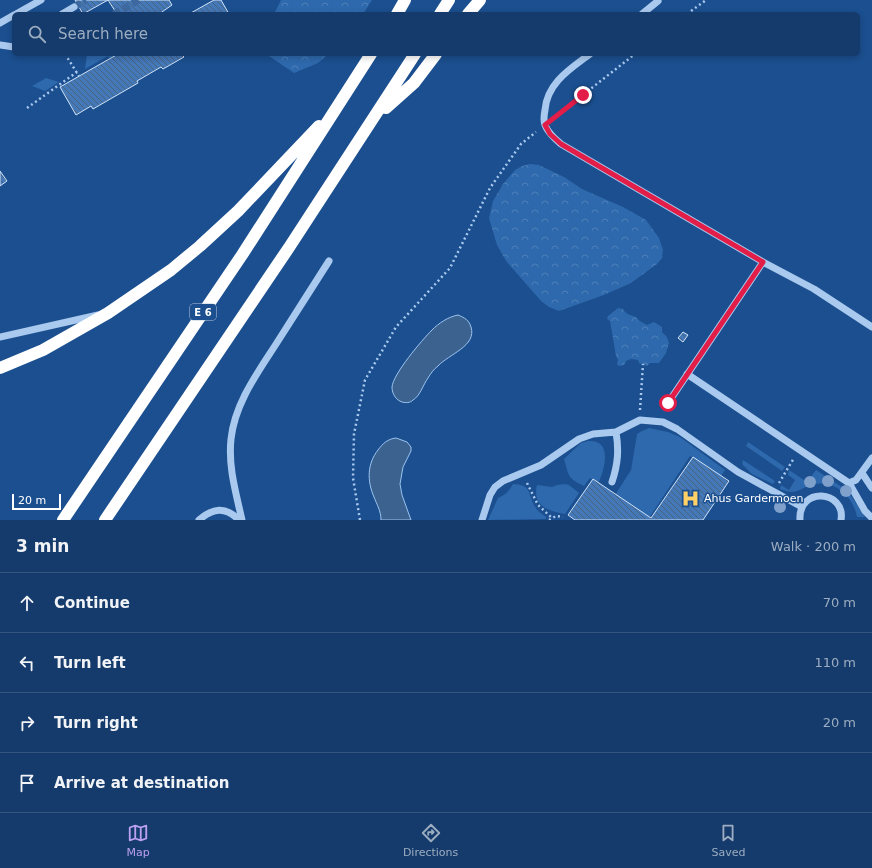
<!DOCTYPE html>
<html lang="en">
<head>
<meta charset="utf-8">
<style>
  :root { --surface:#143b6b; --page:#1d4271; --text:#f1f3f6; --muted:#9dadc1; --line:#33557e; --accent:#bca0f2 }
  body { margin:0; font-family:"DejaVu Sans",sans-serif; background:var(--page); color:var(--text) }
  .scale { position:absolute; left:12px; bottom:10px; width:49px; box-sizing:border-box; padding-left:4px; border:2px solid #fff; border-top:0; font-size:11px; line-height:14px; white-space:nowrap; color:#fff; -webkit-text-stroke:3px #1b4f8f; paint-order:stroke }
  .stop { position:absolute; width:12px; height:12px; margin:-9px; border:3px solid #e11d48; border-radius:50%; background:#fff }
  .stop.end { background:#e11d48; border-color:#fff; box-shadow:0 1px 4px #0008 }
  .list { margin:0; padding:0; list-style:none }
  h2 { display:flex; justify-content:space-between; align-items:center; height:52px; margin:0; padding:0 16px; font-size:17px }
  h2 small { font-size:13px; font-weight:400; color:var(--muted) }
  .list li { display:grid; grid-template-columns:26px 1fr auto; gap:12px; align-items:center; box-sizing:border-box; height:60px; padding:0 16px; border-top:1px solid var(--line) }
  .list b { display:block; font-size:15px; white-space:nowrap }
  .list em { font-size:13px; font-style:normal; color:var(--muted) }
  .icon { flex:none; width:22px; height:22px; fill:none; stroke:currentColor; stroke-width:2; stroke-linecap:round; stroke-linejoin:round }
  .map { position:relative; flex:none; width:872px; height:520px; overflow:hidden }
  .search { position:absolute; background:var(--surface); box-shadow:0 2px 6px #0003; left:12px; right:12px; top:12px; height:44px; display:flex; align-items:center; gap:10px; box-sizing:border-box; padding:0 14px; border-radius:6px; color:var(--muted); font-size:15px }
  .sheet { height:292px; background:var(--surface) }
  nav { display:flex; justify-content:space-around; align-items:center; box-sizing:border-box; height:56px; border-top:1px solid var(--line); background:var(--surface); font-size:11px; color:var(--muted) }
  nav a { display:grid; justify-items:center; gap:2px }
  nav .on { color:var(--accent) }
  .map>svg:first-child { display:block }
  .green { fill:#2e69ad }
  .forest { fill:url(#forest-crowns) }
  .water { fill:#3c6290; stroke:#9cc4f0 }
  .building { fill:url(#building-back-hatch); stroke:#cfe3fa }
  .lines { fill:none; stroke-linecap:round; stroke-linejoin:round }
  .minor-tunnel { stroke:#3d69a0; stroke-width:7; stroke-dasharray:7 3.5; stroke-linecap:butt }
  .path { stroke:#a9c9ee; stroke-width:2.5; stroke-dasharray:2 3; stroke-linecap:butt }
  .minor { stroke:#a9c9ee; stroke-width:7 }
  .highway { stroke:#fff; stroke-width:12 }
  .tree { fill:#7ea0ca }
  .route { stroke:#e11d48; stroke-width:5 }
  .labels { text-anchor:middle; stroke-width:3; stroke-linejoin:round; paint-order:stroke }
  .shield { fill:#1b4f8f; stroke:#bbcadd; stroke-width:1 }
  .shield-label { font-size:10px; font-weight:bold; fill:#fff }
  .poi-label { font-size:11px; fill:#fff; stroke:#1b4f8f; text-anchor:start }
</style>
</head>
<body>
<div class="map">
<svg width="872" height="520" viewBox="0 0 872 520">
  <defs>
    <pattern id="forest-crowns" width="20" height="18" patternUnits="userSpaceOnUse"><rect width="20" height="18" fill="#2e69ad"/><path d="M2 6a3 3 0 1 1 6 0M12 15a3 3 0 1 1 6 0" fill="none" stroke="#4d80b9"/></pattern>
    <pattern id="building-back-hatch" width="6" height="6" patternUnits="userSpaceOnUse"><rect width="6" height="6" fill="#4478b7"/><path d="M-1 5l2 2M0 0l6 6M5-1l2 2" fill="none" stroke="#486282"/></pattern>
  </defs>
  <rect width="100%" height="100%" fill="#1b4f8f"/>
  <path class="green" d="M87,54H117L109,58L108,56L85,69Z
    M46,78L59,82L45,91L32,86Z
    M649,428L668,432L680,437L725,470L721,476L690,456L649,518L615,495L631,470L637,434L640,432Z
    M588,441C613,439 605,469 598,484L590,478L584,486C567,478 569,476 564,459L581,443Z
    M748,442L785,467L782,471L746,446Z
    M743,460L775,481L773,484L752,474L742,464Z
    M789,470L807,482L816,470L848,491L865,517H857C854,498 836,480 815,484C800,486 800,497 780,489L781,485L789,490L795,480L788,475Z
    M513,484C534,485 527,496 536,508C538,512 543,514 546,517V519L488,520L498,498C506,495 509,491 513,484Z
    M565,484L569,485L579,493L565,514C548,511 532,506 537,485L552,487L557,485Z"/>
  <path class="forest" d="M281,0H372L363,14H274Z
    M269,54H328L318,63L294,73L269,56Z
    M530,164L539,165L564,177L582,189L623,207L646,220L659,238L663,250L662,258L657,264L631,283L604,295L559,311L549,307L541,301L506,261L497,245L489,218L493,201L503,184L515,170L522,166Z
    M618,308L623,309C625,314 631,315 636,317L638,320L647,325L654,322L662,327V332L667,337L669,343L666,353L659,363H650L647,366L639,363L638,360L631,359L626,361L624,365L619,366L617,364L618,360L616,356L610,321L607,319L608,316Z"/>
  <path class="water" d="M458,315C465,318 469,320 471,327C477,346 449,354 438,366C434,369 431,373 428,378C423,385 420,396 413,400C410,403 406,403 402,402C396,400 392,394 392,387C393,374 422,340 432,330C439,323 448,317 458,315Z
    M396,438L407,442L411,447V451L403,467L400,484L402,495L411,520H381C381,511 377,505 374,497C367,481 367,464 378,450C383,443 388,439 396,438Z"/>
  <path class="building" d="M75,0H108L83,14Z
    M108,0H169L172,5L159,14H117Z
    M214,0H221L229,14H189Z
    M118,54H183L182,55L184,57L163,69L161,67L137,81L138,83L93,109L91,106L76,115L60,87Z
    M0,171L7,181L0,186Z
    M683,332L688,335L683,342L678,338Z
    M693,457L729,481L703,520H575L568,515L593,479L651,518Z"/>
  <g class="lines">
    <path class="minor-tunnel" d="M74,7L86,0
      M114,14L139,0"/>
    <path class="path" d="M687,14L706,0
      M65,54L79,76
      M27,108L77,72
      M556,116L635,54
      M640,410L643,364
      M527,483L538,505L552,518
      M779,483L794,458
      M360,520L353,478L354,434L365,380L396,327L450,268L490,188L521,144L536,132
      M549,520L556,516L563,517"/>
    <path class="minor" d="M16,14L41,0
      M62,14L74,7
      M642,14L658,1
      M0,23L14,15
      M0,45L14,47
      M590,54C570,69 547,83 545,110C544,115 543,120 545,125C548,133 555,139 561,144L763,262L814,289L872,327
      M0,337L98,315
      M687,374L849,483L856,480L872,458
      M668,403L763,262
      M862,473L872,488
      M612,482C618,464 619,450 616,432
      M849,483L865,511L872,518
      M199,520C213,508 225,506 239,520
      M242,520C236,493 228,467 231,439C235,402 259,371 278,341C295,314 312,288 329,261
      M482,520L490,495L495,487L503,481L541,465L579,439L593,434L616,432L640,420L663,422L677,429L738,472L802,507
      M800,520C798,486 846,490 841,520"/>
    <path class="highway" d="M397,14L405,0
      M440,14L449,0
      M468,14L480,0
      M386,108L414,83L436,54
      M0,368L43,350L108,313L171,270L200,246L238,211L319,126
      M63,520L242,255L371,54
      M105,520L290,246L415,54"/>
  </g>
  <g class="tree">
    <circle cx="828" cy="481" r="6"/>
    <circle cx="810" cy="482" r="6"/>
    <circle cx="846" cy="491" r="6"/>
    <circle cx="780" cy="507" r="6"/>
  </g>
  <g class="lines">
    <path class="route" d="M583,95L545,125L550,134L561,144L763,262L668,403"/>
  </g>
  <defs>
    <symbol id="hospital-bare" viewBox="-9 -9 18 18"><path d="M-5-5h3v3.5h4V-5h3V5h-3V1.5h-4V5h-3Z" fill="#ffd166" stroke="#1b4f8f" stroke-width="2.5" paint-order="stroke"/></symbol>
  </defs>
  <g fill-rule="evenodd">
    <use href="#hospital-bare" x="678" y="486" width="25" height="25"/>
  </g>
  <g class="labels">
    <rect class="shield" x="190" y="304" width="26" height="16" rx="3"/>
    <g class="shield-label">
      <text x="203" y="316">E 6</text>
    </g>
    <g class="poi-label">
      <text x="704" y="502">Ahus Gardermoen</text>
    </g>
  </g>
</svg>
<div class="scale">20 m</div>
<div class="stop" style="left:668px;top:403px"></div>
<div class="stop end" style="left:583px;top:95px"></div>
<div class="search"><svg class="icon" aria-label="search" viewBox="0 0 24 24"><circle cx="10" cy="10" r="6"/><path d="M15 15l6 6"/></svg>Search here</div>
</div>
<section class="sheet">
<h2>3 min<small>Walk · 200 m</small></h2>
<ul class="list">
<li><svg class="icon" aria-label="ahead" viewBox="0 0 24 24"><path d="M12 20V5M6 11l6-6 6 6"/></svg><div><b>Continue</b></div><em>70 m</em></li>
<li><svg class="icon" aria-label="left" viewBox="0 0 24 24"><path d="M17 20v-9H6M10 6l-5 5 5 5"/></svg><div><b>Turn left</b></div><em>110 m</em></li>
<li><svg class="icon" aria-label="right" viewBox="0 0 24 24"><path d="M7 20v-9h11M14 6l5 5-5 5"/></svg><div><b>Turn right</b></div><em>20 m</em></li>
<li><svg class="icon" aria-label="arrive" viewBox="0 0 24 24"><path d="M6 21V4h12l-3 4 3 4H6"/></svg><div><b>Arrive at destination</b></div></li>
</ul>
</section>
<nav>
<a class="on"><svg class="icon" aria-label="map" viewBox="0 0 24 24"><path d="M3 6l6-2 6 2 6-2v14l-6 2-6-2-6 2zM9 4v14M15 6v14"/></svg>Map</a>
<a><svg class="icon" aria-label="directions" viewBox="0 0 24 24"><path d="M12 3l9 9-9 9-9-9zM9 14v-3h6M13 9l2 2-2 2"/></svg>Directions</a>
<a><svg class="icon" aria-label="saved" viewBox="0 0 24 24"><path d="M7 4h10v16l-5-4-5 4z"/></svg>Saved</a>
</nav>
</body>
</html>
